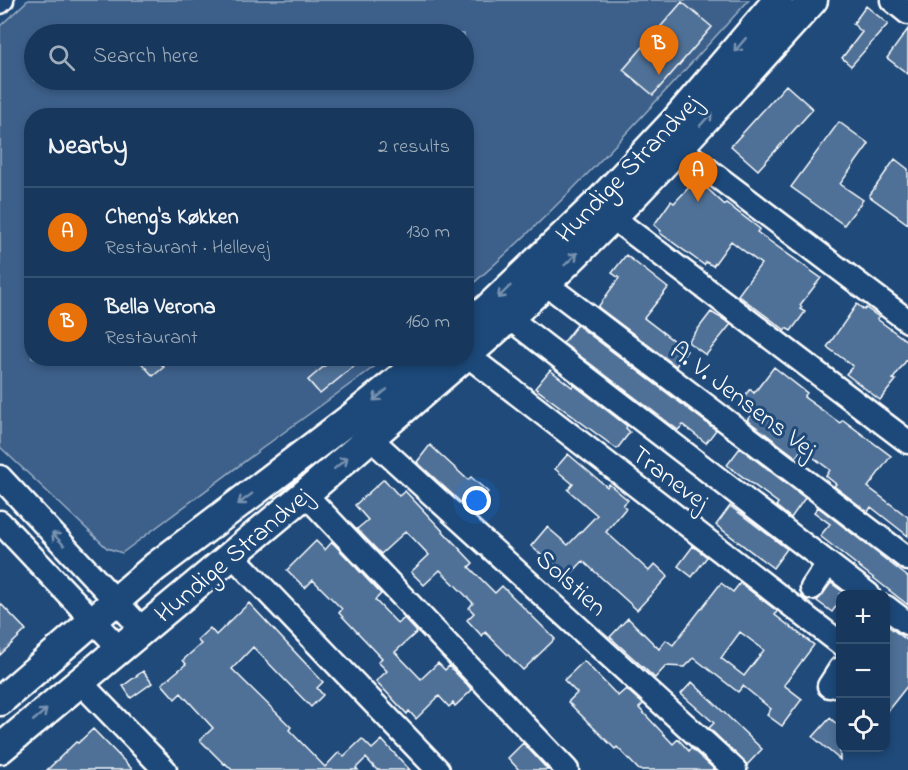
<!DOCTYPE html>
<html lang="en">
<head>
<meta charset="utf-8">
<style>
  :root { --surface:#17385c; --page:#203f62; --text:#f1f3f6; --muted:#9eacbb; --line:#365272; --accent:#ffd166 }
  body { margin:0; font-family:"Indie Flower",sans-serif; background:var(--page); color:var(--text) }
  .controls { position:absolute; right:18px; bottom:18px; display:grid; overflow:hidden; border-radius:12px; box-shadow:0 3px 9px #0003 }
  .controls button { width:54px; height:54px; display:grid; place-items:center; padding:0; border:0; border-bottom:2px solid var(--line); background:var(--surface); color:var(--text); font:30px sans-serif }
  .you { position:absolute; left:477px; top:501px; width:21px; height:21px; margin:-15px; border:4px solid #fff; border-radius:50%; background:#1a73e8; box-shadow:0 0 0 9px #1a73e833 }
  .badge { display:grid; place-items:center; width:39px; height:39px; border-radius:50%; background:var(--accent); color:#fff; font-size:20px; font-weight:700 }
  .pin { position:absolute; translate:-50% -50px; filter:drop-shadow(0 2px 3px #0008) }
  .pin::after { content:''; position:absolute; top:32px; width:21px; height:18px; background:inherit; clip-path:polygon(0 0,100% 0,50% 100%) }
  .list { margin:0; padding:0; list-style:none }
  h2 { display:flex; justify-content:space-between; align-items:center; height:78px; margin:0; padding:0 24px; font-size:26px }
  h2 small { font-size:20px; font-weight:400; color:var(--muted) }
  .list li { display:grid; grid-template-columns:39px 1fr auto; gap:18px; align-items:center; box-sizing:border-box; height:90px; padding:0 24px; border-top:2px solid var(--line) }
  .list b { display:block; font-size:22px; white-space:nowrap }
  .list p { margin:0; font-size:20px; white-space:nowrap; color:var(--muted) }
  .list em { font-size:20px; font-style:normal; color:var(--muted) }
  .icon { flex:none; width:33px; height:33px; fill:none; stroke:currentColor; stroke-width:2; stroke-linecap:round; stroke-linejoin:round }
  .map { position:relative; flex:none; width:908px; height:770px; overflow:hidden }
  .search { position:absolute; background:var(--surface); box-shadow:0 3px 9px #0003; left:24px; top:24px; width:450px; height:66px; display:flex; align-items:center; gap:15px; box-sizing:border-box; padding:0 21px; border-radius:33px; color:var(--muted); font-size:22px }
  .panel { position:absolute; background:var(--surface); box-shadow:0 3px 9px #0003; left:24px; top:108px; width:450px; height:258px; border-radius:24px }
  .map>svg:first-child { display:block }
  .green { fill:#3c618b; stroke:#9eb0c5; stroke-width:1.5; fill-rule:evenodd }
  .building { fill:#507197; stroke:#fff; stroke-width:1.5; fill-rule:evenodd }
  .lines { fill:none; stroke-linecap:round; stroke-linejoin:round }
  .minor-casing { stroke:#fff; stroke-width:27 }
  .major-casing { stroke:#fff; stroke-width:33 }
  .minor { stroke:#1f4a7a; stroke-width:22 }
  .major { stroke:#1f4a7a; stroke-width:28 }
  .oneway { stroke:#7992af }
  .labels { text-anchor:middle; stroke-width:6; stroke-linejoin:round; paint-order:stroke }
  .street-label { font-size:26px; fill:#fff; stroke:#1f4a7a }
</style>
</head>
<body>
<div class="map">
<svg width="908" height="770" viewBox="0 0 908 770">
  <rect width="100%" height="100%" fill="#1f4a7a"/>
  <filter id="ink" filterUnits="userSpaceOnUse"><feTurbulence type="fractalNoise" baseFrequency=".0167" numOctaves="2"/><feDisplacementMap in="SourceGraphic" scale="12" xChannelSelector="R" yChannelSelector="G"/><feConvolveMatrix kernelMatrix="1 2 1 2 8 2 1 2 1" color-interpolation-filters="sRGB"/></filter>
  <g filter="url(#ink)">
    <path class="green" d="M28,0H749C658,99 568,201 467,289L466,116H32V358L385,359L276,438L122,553L107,548L0,447V26ZM34,34H464V80H34Z"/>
    <path class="building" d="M682,2L712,27L653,95L623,70Z
      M866,6L888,24L851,66L842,58L862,32L853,24Z
      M908,29V74L887,58Z
      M786,85L813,109L758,170L731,146Z
      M839,122L869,144L840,184L863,200L844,225L791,187Z
      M895,159L908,169V224L869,196Z
      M697,179L725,205L726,203L760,229L757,232L821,278L800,305L802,307L800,309L805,312L791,331L786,328L785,330L738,295L761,264L731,241L713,266L706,262L704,265L660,233L661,231L654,225L671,201L674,203Z
      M626,255L668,288L644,318L687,351L676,366L598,307L619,278L612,273Z
      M857,304L864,310L866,308L879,317L877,319L908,342V358L893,379L896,380L880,400L846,374L853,366L827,347Z
      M711,312L731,324L706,355L688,342Z
      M577,325L716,430L706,443L683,425L678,430L563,343Z
      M137,358H156L164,367L153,376Z
      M334,358H364L320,394L308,380Z
      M774,367L807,393L804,397L840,423L843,420L891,456L868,487L908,517V536L871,507L868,512L834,486L836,484L826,476L830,470L802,449L796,457L747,420L754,412L740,402L750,389L754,393Z
      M550,370L572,387L574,385L627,426L626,428L630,432L617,449L535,388Z
      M430,445L468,480L471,477L488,492L475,505L469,501L465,506L417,462Z
      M740,448L805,498L791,518L776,506L778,503L727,465Z
      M568,454L607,487L609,484L628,500L623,505L626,508L606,532L649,571L655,564L668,576L637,610L583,561L567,578L531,546L547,527L568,545L597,515L568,490L573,484L555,469Z
      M384,479L399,496L405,491L473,563L469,567L495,593L502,586L555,639L523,670L485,632L482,636L467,620L474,613L469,608L473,603L440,570L424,585L411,572L429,555L406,531L381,554L357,529L368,520L355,505Z
      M730,506L787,549L773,568L716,525Z
      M818,507L908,577V605L820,536L830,524L814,512Z
      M316,541L325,550L332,542L381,594L375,600L398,624L404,618L417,632L395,652L421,679L438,663L445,670L449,666L472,690L455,706L453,703L449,707L439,696L416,719L409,711L407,714L376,681L387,671L378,662L382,658L339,613L342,609L313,580L305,588L287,570Z
      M693,546L707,557L692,577L678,566Z
      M721,583L733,592L740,583L777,611L775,615L814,645L784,685L802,699L782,726L767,715L771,709L743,686L738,692L694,658L685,667L666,666L655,678L610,637L628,618L659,649L666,640L673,645ZM740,632L764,650L744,676L721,658Z
      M831,583L846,594H840V601L832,612L817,601Z
      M0,603L26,630L0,655Z
      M249,603L323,682L317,688L323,695L311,707L253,647L232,669L291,727L289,730L325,767L339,752L344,756L362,739L372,749L382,740L410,770H377L366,758L356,768L358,770H232L225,763L224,764L200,740L213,728L181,693L175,699L162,684L186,664L183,660L201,644L197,640L210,628L216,635Z
      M885,624L908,641V685L885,714Z
      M584,661L618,696L626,689L643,704L639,708L673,744L678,739L689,751L691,748L715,770H639L617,747L615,749L568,702L577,693L564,680Z
      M143,671L152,683L131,698L123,686Z
      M692,682L762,749L747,765L709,728L714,723L681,694Z
      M830,718L840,727V760L813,737Z
      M93,729L133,770H47L76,742L78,743Z
      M523,743L548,770H519L508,758Z"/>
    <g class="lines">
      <defs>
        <path id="minor" d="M892,0L908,13
          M0,2L2,0
          M680,147L694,159L908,321
          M613,218L908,442
          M546,284L908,559
          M509,318L868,594
          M467,355L840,643
          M370,438L735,770
          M0,477L142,629
          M305,494L567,770
          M0,522L119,648
          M232,555L438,770
          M812,588L827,565
          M886,607L907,623
          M80,682L165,770
          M829,686L840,669"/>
        <path id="major" d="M466,325L486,310L601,200L675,121L778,0
          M466,356C592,247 702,123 813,0
          M0,701L155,567L351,418L425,358
          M0,749L305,494L463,358"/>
      </defs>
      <use href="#minor" class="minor-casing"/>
      <use href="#major" class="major-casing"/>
      <use href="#minor" class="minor"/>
      <use href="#major" class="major"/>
    </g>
    <defs><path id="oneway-shaft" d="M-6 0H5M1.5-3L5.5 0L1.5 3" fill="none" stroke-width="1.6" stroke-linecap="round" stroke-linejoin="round" transform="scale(1.5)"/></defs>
    <g class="oneway">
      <use href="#oneway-shaft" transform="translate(740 45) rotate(130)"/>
      <use href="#oneway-shaft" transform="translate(706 119) rotate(-48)"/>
      <use href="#oneway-shaft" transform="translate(571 259) rotate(-44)"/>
      <use href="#oneway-shaft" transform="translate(504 292) rotate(136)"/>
      <use href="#oneway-shaft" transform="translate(380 395) rotate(141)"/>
      <use href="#oneway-shaft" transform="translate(341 463) rotate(-41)"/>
      <use href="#oneway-shaft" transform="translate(245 499) rotate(143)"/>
      <use href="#oneway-shaft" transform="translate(58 539) rotate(-133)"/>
      <use href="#oneway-shaft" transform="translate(40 715) rotate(-40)"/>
    </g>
  </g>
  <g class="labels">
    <g class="street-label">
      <text transform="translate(627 168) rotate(-46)" y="9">Hundige Strandvej</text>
      <text transform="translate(744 399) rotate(37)" y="9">A. V. Jensens Vej</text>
      <text transform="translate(671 477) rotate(37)" y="9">Tranevej</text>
      <text transform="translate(232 554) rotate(-40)" y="9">Hundige Strandvej</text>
      <text transform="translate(572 582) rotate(42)" y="9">Solstien</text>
    </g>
  </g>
</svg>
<div class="controls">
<button>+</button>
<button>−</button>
<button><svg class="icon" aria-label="locate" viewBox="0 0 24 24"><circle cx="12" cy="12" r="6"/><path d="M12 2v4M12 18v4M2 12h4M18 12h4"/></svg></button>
</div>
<div class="you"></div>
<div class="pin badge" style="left:698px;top:202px;background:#e8710a">A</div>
<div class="pin badge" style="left:659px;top:75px;background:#e8710a">B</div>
<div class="search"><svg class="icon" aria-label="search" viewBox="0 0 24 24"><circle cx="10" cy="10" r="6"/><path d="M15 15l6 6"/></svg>Search here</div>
<section class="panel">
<h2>Nearby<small>2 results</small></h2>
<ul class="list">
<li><span class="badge" style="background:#e8710a">A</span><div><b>Cheng's Køkken</b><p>Restaurant · Hellevej</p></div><em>130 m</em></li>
<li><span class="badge" style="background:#e8710a">B</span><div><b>Bella Verona</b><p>Restaurant</p></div><em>160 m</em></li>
</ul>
</section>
</div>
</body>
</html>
